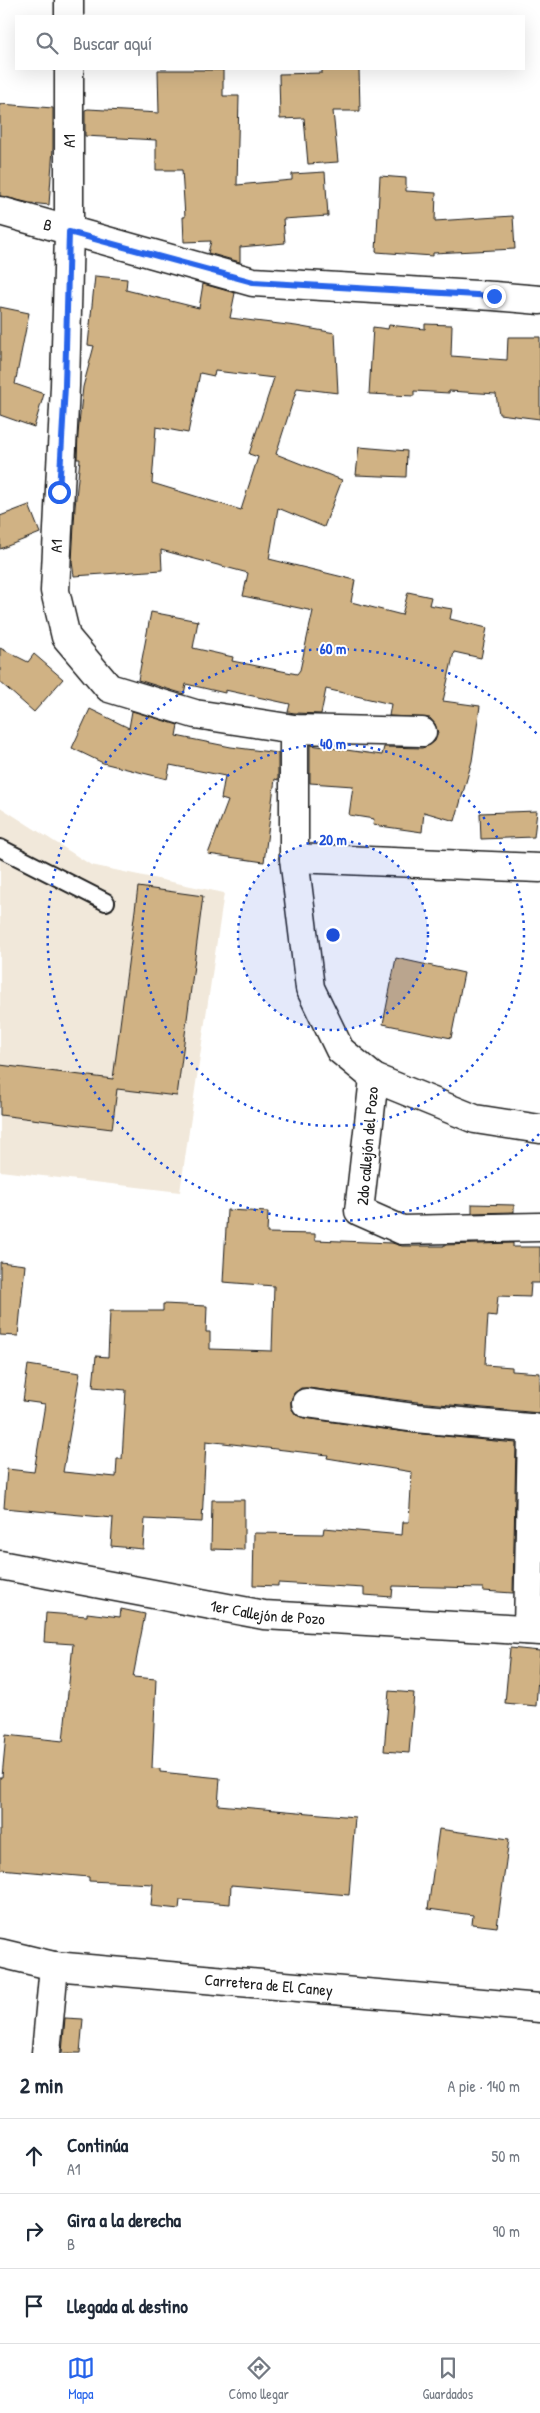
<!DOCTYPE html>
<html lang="es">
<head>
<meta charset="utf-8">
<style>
  :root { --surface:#fff; --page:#f6f6f7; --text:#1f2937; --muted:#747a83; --line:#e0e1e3; --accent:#2563eb }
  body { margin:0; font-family:"Patrick Hand",sans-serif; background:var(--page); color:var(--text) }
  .stop { position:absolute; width:15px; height:15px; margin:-11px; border:4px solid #2563eb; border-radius:50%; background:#fff }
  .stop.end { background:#2563eb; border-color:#fff; box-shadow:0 1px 5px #0008 }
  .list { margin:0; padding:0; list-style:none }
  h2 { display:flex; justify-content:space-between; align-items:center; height:65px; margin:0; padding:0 20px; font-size:21px }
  h2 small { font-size:16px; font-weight:400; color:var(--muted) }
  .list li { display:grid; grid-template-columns:32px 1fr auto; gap:15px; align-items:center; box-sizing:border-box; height:75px; padding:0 20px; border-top:1px solid var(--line) }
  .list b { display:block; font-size:19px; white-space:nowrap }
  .list p { margin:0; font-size:16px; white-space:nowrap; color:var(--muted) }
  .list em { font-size:16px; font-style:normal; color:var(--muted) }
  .icon { flex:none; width:28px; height:28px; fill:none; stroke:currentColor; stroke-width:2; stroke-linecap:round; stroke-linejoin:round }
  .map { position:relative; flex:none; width:540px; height:2053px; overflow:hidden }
  .search { position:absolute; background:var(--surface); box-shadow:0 5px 20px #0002; left:15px; right:15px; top:15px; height:55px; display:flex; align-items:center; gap:12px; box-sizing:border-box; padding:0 18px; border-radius:0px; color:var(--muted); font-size:19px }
  .sheet { height:290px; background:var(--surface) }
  nav { display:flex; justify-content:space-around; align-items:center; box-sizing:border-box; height:70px; border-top:1px solid var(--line); background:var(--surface); font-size:14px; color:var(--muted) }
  nav a { display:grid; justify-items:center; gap:2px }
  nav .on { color:var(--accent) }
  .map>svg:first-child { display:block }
  .built { fill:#f1e8da }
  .building { fill:#d0b284; stroke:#1c1c1c; fill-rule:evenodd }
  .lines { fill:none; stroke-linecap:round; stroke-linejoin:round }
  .service-casing { stroke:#1c1c1c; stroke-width:20 }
  .minor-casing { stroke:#1c1c1c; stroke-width:31 }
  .secondary-casing { stroke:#1c1c1c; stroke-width:31 }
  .service { stroke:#fff; stroke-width:16 }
  .minor { stroke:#fff; stroke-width:28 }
  .secondary { stroke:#fff; stroke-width:28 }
  .route { stroke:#2563eb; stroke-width:6 }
  .ring { fill:none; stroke:#1d4ed8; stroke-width:2.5; stroke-dasharray:2.5 5 }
  .labels { text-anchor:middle; stroke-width:4; stroke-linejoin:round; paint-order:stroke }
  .street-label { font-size:16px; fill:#1c1c1c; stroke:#fff }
  .centre { fill:#1d4ed8; stroke:#fff; stroke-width:2.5 }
  .ring-label { font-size:15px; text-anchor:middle; font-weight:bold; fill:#1d4ed8; stroke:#fff; stroke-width:4; stroke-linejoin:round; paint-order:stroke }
</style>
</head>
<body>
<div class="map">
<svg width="540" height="2053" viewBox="0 0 540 2053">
  <rect width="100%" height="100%" fill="#fff"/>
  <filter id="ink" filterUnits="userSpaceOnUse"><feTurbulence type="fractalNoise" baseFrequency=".02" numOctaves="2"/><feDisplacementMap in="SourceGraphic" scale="10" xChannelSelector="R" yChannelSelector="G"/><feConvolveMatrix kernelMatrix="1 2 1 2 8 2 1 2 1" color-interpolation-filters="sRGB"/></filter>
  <g filter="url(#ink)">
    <path class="built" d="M0,807L91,865L224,893L180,1192L0,1171Z"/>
    <path class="building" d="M322,69H359L360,111H333L338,162L308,164L304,118L280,119L279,74L322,73Z
      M158,70H223V96H239L237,185L292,180V174L325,172L328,216L283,219L285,243L240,247V262L208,253L211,241L184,242L183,217H185L182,170H156V140L85,136V110L88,109L159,113Z
      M0,104L53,108V148L49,205L30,203L0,196Z
      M380,176L406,178V191L436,193L435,221L513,216L515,249L433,253V256L376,252Z
      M95,276L127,279L126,290L199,308L203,284L235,293L230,318L296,326L335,333L338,393L297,388L276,454L342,480L324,527L278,508L269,559L355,580L351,602L402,615L408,592L431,597L429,605L452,609L450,619L487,628L481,658L454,652L443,701L480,706L472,761L455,821L424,812L422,832L373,825L374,819L349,815L353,786L310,783V745L382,755L384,747L422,748L430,745L435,741L438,733L435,724L430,718L389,716L391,704L326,689L321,714L295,713L288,712L290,704L225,690V693L186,684L184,694L138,680L151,612L198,621L193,648L233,657L232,661L297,674L300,670L313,611L243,596L248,573L161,550L162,570L74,576L72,562L75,507L80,459H77L78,434L83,387L94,346L88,345ZM215,371L274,378L249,454L258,457L241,510L152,483L156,427L188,433L200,373L214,376Z
      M0,307L29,313L15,384L44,394L34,427L0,415Z
      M425,324L452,325L451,356L507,360L508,337H540V419L499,414L496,394L449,391V393L414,391V396L369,394L373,327L388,329L389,325L425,329Z
      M359,447L407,451L406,477L356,475Z
      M29,505L40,533L0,549V516Z
      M0,648L28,662L34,654L63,679L34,712L0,682Z
      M90,709L129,728L132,711L178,725L176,736L231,747L278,753V780L275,779L264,862L208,854L228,801L221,799L225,776L170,765L167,779L103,763L72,748Z
      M537,811L534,837L481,839L480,813Z
      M138,887L203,896L177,1096L117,1089L112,1129L0,1115V1065L113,1079Z
      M396,958L464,973L451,1038L383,1024Z
      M472,1204L514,1205V1212L472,1213Z
      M227,1210L268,1212L267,1233L315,1234V1240L392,1243L402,1246H444V1245L513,1243V1247H540V1283H531L530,1297L498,1296L496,1316L488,1315L485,1365L512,1367V1371L540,1373V1413L417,1402L308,1388H301L294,1393L291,1401V1408L296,1415L304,1418L413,1433L516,1443L513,1593L483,1591V1588L393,1586L392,1597L364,1595V1588L278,1583V1586L253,1585L254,1533L323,1534L324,1528L402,1535L403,1522H409L412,1472L327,1458L328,1455L206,1441L202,1522L145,1519L143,1549L111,1546L113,1518L4,1508L7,1469L34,1472L45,1404L23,1401L28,1365L80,1373L63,1472L116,1477L117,1459H122L126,1390L93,1387L96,1356L108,1357L110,1311H163V1304L207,1306L206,1332H210V1349L272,1351L274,1286L223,1282Z
      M0,1262L25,1265L18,1336L0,1335Z
      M212,1500H244V1550L211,1549Z
      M121,1609L145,1614L133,1677L156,1679L152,1768L160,1769V1772L220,1778L218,1805L355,1817L349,1895L231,1885L230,1904L180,1900L179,1909L151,1906L153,1884L89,1881V1877L0,1869V1777H2L6,1735L63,1741L73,1644L44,1642L46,1613L87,1616V1613L120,1617Z
      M510,1648L540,1651L536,1706L505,1703Z
      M389,1691L414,1693L409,1753L384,1751Z
      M439,1829L509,1839L497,1927L472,1924L473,1915L428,1909Z
      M65,2018L83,2019L80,2053H62Z"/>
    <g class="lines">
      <defs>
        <path id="service" d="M0,848L106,902"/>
        <g id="minor">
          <path d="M69,0V16"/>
          <path d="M69,69V232L65,386L55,591L66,637L109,688L195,714L294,729L422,732"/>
          <path id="s1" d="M0,211L253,282L494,296L540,300"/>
          <path d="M294,729V858L310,988L340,1050L374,1078L475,1119L540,1129"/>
          <path d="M294,858L540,868"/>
          <path d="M374,1078L359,1211L402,1230L540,1227"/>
          <path d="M306,1403L415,1418L540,1429"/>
          <path id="s2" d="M0,1565L264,1615L540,1631"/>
          <path d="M528,1630L532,1428"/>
          <path d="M46,2053L54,1966"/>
        </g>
        <g id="secondary">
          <path id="s3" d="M0,1953L54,1966L540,2008"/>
        </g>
      </defs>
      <use href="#service" class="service-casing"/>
      <use href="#minor" class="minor-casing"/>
      <use href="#secondary" class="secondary-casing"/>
      <use href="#service" class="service"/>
      <use href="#minor" class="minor"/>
      <use href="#secondary" class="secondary"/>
    </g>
  </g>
  <g class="lines" filter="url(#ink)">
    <path class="route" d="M59,492L65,386L69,232L253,282L494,296"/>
  </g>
  <circle cx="333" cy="935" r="95" fill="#1d4ed8" fill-opacity=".12"/>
  <g class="ring">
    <circle cx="333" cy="935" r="95"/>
    <circle cx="333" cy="935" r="191"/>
    <path d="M539 1134A286 286 0 1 1 539 736"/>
  </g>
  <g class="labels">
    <g class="street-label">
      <text transform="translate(69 141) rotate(-90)" y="6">A1</text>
      <text dy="6" stroke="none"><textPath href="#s1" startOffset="50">B</textPath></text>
      <text transform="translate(56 546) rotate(-88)" y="6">A1</text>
      <text transform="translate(367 1146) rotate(-85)" y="6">2do callejón del Pozo</text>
      <text dy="6" stroke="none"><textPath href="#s2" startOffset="272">1er Callejón de Pozo</textPath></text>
      <text dy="6" stroke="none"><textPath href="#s3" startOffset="271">Carretera de El Caney</textPath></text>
    </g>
  </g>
  <circle cx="333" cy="935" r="8" class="centre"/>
  <g class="ring-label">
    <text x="333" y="654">60 m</text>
    <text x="333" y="749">40 m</text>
    <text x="333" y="845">20 m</text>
  </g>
</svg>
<div class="stop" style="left:59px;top:492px"></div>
<div class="stop end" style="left:494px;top:296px"></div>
<div class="search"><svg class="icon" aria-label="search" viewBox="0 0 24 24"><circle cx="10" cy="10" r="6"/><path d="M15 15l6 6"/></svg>Buscar aquí</div>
</div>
<section class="sheet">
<h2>2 min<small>A pie · 140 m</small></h2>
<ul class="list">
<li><svg class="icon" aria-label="ahead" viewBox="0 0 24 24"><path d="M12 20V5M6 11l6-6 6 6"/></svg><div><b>Continúa</b><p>A1</p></div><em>50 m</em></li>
<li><svg class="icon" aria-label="right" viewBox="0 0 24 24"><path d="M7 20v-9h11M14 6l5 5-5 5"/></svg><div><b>Gira a la derecha</b><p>B</p></div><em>90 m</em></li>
<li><svg class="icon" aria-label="arrive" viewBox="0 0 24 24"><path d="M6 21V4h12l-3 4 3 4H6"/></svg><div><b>Llegada al destino</b></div></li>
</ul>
</section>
<nav>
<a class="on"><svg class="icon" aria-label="map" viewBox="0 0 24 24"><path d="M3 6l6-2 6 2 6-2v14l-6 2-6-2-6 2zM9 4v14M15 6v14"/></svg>Mapa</a>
<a><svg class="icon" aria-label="directions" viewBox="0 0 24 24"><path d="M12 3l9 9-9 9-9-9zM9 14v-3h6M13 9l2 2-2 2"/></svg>Cómo llegar</a>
<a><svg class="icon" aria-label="saved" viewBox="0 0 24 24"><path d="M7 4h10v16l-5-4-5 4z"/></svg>Guardados</a>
</nav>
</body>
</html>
